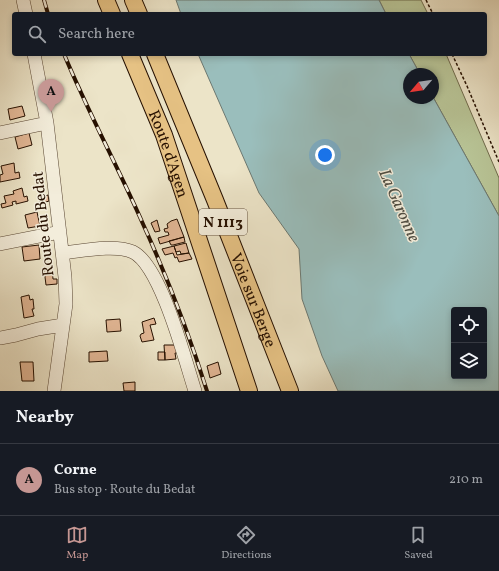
<!DOCTYPE html>
<html lang="en">
<head>
<meta charset="utf-8">
<style>
  :root { --surface:#171b24; --page:#242831; --text:#f1f3f6; --muted:#9ea1a6; --line:#363941; --accent:#c59692 }
  body { margin:0; font-family:Vollkorn,serif; background:var(--page); color:var(--text) }
  .controls { position:absolute; right:12px; bottom:12px; display:grid; overflow:hidden; border-radius:4px; box-shadow:0 2px 6px #0003 }
  .controls button { width:36px; height:36px; display:grid; place-items:center; padding:0; border:0; border-bottom:1px solid var(--line); background:var(--surface); color:var(--text); font:20px sans-serif }
  .compass { position:absolute; left:403px; top:68px; width:36px; height:36px; border-radius:50%; background:var(--surface); box-shadow:0 2px 6px #0003; rotate:241deg }
  .you { position:absolute; left:325px; top:155px; width:14px; height:14px; margin:-10px; border:3px solid #fff; border-radius:50%; background:#1a73e8; box-shadow:0 0 0 6px #1a73e833 }
  .badge { display:grid; place-items:center; width:26px; height:26px; border-radius:50%; background:var(--accent); color:#111; font-size:13px; font-weight:700 }
  .pin { position:absolute; translate:-50% -33px; filter:drop-shadow(0 1px 2px #0008) }
  .pin::after { content:''; position:absolute; top:21px; width:14px; height:12px; background:inherit; clip-path:polygon(0 0,100% 0,50% 100%) }
  .list { margin:0; padding:0; list-style:none }
  h2 { display:flex; justify-content:space-between; align-items:center; height:52px; margin:0; padding:0 16px; font-size:17px }
  h2 small { font-size:13px; font-weight:400; color:var(--muted) }
  .list li { display:grid; grid-template-columns:26px 1fr auto; gap:12px; align-items:center; box-sizing:border-box; height:72px; padding:0 16px; border-top:1px solid var(--line) }
  .list b { display:block; font-size:15px; white-space:nowrap }
  .list p { margin:0; font-size:13px; white-space:nowrap; color:var(--muted) }
  .list em { font-size:13px; font-style:normal; color:var(--muted) }
  .icon { flex:none; width:22px; height:22px; fill:none; stroke:currentColor; stroke-width:2; stroke-linecap:round; stroke-linejoin:round }
  .map { position:relative; flex:none; width:499px; height:391px; overflow:hidden }
  .search { position:absolute; background:var(--surface); box-shadow:0 2px 6px #0003; left:12px; right:12px; top:12px; height:44px; display:flex; align-items:center; gap:10px; box-sizing:border-box; padding:0 14px; border-radius:4px; color:var(--muted); font-size:15px }
  .sheet { height:124px; background:var(--surface) }
  nav { display:flex; justify-content:space-around; align-items:center; box-sizing:border-box; height:56px; border-top:1px solid var(--line); background:var(--surface); font-size:11px; color:var(--muted) }
  nav a { display:grid; justify-items:center; gap:2px }
  nav .on { color:var(--accent) }
  .map>svg:first-child { display:block }
  .green { fill:#b8c496; stroke:#6f6a4b }
  .water { fill:#9abebc; stroke:#6c7871; fill-rule:evenodd }
  .building { fill:#e1b694; stroke:#261000 }
  .lines { fill:none; stroke-linecap:round; stroke-linejoin:round }
  .minor-casing { stroke:#584532; stroke-width:14 }
  .major-casing { stroke:#261000; stroke-width:18 }
  .path { stroke:#261000; stroke-width:1.5; stroke-dasharray:3 2; stroke-linecap:butt }
  .minor { stroke:#f3eddb; stroke-width:13 }
  .major { stroke:#e6c284; stroke-width:16 }
  .rail-casing { stroke:#261000; stroke-width:4 }
  .rail { stroke:#f3eddb; stroke-width:2.5; stroke-dasharray:8; stroke-linecap:butt }
  .labels { text-anchor:middle; stroke-width:3; stroke-linejoin:round; paint-order:stroke }
  .shield { fill:#f3eddb; stroke:#645242; stroke-width:1 }
  .shield-label { font-size:15px; font-weight:bold; fill:#261000 }
  .street-label { font-size:16px; fill:#261000; stroke:#f3eddb }
  .water-label { font-size:17px; font-style:italic; fill:#4f4d42; stroke:#f3eddb }
</style>
</head>
<body>
<div class="map">
<svg width="499" height="391" viewBox="0 0 499 391">
  <rect width="100%" height="100%" fill="#ece4c8"/>
  <filter id="stains"><feTurbulence type="fractalNoise" baseFrequency=".005" numOctaves="4"/><feColorMatrix values="0 0 0 0 .2 0 0 0 0 .09 0 0 0 0 .02 0 0 0 .5 -.17"/></filter>
  <radialGradient id="worn" r=".72"><stop offset=".6" stop-color="#630" stop-opacity="0"/><stop offset="1" stop-color="#630" stop-opacity=".3"/></radialGradient>
  <path class="green" d="M379,0H421L428,14H386Z
    M409,54H446L499,178V216L433,97V74H420Z"/>
  <path class="water" d="M176,0H379L386,14H181Z
    M198,54H409L420,74H409V98H433V97L499,216V391H338L322,356L302,299L299,249L259,193ZM454,310H484V376H454Z"/>
  <path class="building" d="M22,106L25,116L10,120L8,109Z
    M29,133L32,145L18,149L15,137Z
    M14,163L15,173L19,172L20,178L0,182V175L3,174L1,166Z
    M22,188L24,197L27,196L28,201L16,204V201L12,202L13,205L2,208L1,204L6,203L4,196L14,194L13,191Z
    M48,195L49,201L40,204L39,198Z
    M37,212L40,226L28,228L25,215Z
    M177,219L184,237L160,244L158,238L169,235L168,232H165L164,229L168,228L167,224L171,221Z
    M157,220L160,231L155,232L151,223Z
    M184,237L185,242L173,245H171L169,241Z
    M186,243L189,253L181,254L180,251L176,252L174,246Z
    M39,245L40,259L24,261L22,247Z
    M174,246L177,255L189,253L192,259L179,262L177,257L175,258L173,253L165,255L162,249Z
    M52,268L53,279H57V284L46,285L44,269Z
    M29,295L30,300L33,299L34,309H32L34,316L24,318L21,297Z
    M154,318L156,324L150,325L154,340L142,342L140,336L141,334L144,333L142,322Z
    M120,319L121,331L107,332L106,320Z
    M164,345H176L179,353H175L176,359L165,360Z
    M107,351L108,361L89,362V352Z
    M158,352H165V360H158Z
    M20,362H33L34,381H22Z
    M218,362L221,374L210,378L207,366Z
    M135,382V391H124L123,383Z"/>
  <g class="lines">
    <defs>
      <path id="minor" d="M23,0L26,14
        M34,54L47,123L65,277L66,304L54,391
        M0,133L47,123
        M0,244L60,232
        M63,253C82,251 115,244 133,252C161,266 185,360 195,391
        M0,338L16,335L38,329L63,325"/>
      <g id="major">
        <path d="M106,0L112,14"/>
        <path d="M133,0L139,14"/>
        <path id="s1" d="M130,54L164,135L249,391"/>
        <path id="s2" d="M155,54L215,200L290,391"/>
      </g>
    </defs>
    <use href="#minor" class="minor-casing"/>
    <use href="#major" class="major-casing"/>
    <path class="path" d="M426,0L433,14
      M452,54L467,86L499,162"/>
    <use href="#minor" class="minor"/>
    <use href="#major" class="major"/>
    <defs>
      <path id="rail" d="M44,0L48,14
        M64,54C88,112 118,167 143,224C168,279 189,334 207,391"/>
    </defs>
    <use href="#rail" class="rail-casing"/>
    <use href="#rail" class="rail"/>
  </g>
  <g class="labels">
    <rect class="shield" x="199" y="209" width="48" height="26" rx="3"/>
    <g class="shield-label">
      <text x="223" y="227">N 1113</text>
    </g>
    <g class="street-label">
      <text dy="6" stroke="none"><textPath href="#s1" startOffset="107">Route d'Agen</textPath></text>
      <text transform="translate(42 224) rotate(-96)" y="6">Route du Bedat</text>
      <text dy="6" stroke="none"><textPath href="#s2" startOffset="265">Voie sur Berge</textPath></text>
    </g>
    <g class="water-label">
      <text transform="translate(400 205) rotate(66)" y="6">La Garonne</text>
    </g>
  </g>
  <rect width="100%" height="100%" filter="url(#stains)"/>
  <rect width="100%" height="100%" fill="url(#worn)"/>
</svg>
<div class="controls">
<button><svg class="icon" aria-label="locate" viewBox="0 0 24 24"><circle cx="12" cy="12" r="6"/><path d="M12 2v4M12 18v4M2 12h4M18 12h4"/></svg></button>
<button><svg class="icon" aria-label="layers" viewBox="0 0 24 24"><path d="M12 4l9 5-9 5-9-5zM3 14l9 5 9-5"/></svg></button>
</div>
<svg class="compass" viewBox="-18 -18 36 36"><path d="M0-13l5 13h-10z" fill="#e53935"/><path d="M0 13l5-13h-10z" fill="#9ea1a6"/></svg>
<div class="you"></div>
<div class="pin badge" style="left:51px;top:112px">A</div>
<div class="search"><svg class="icon" aria-label="search" viewBox="0 0 24 24"><circle cx="10" cy="10" r="6"/><path d="M15 15l6 6"/></svg>Search here</div>
</div>
<section class="sheet">
<h2>Nearby<small></small></h2>
<ul class="list">
<li><span class="badge">A</span><div><b>Corne</b><p>Bus stop · Route du Bedat</p></div><em>210 m</em></li>
</ul>
</section>
<nav>
<a class="on"><svg class="icon" aria-label="map" viewBox="0 0 24 24"><path d="M3 6l6-2 6 2 6-2v14l-6 2-6-2-6 2zM9 4v14M15 6v14"/></svg>Map</a>
<a><svg class="icon" aria-label="directions" viewBox="0 0 24 24"><path d="M12 3l9 9-9 9-9-9zM9 14v-3h6M13 9l2 2-2 2"/></svg>Directions</a>
<a><svg class="icon" aria-label="saved" viewBox="0 0 24 24"><path d="M7 4h10v16l-5-4-5 4z"/></svg>Saved</a>
</nav>
</body>
</html>
